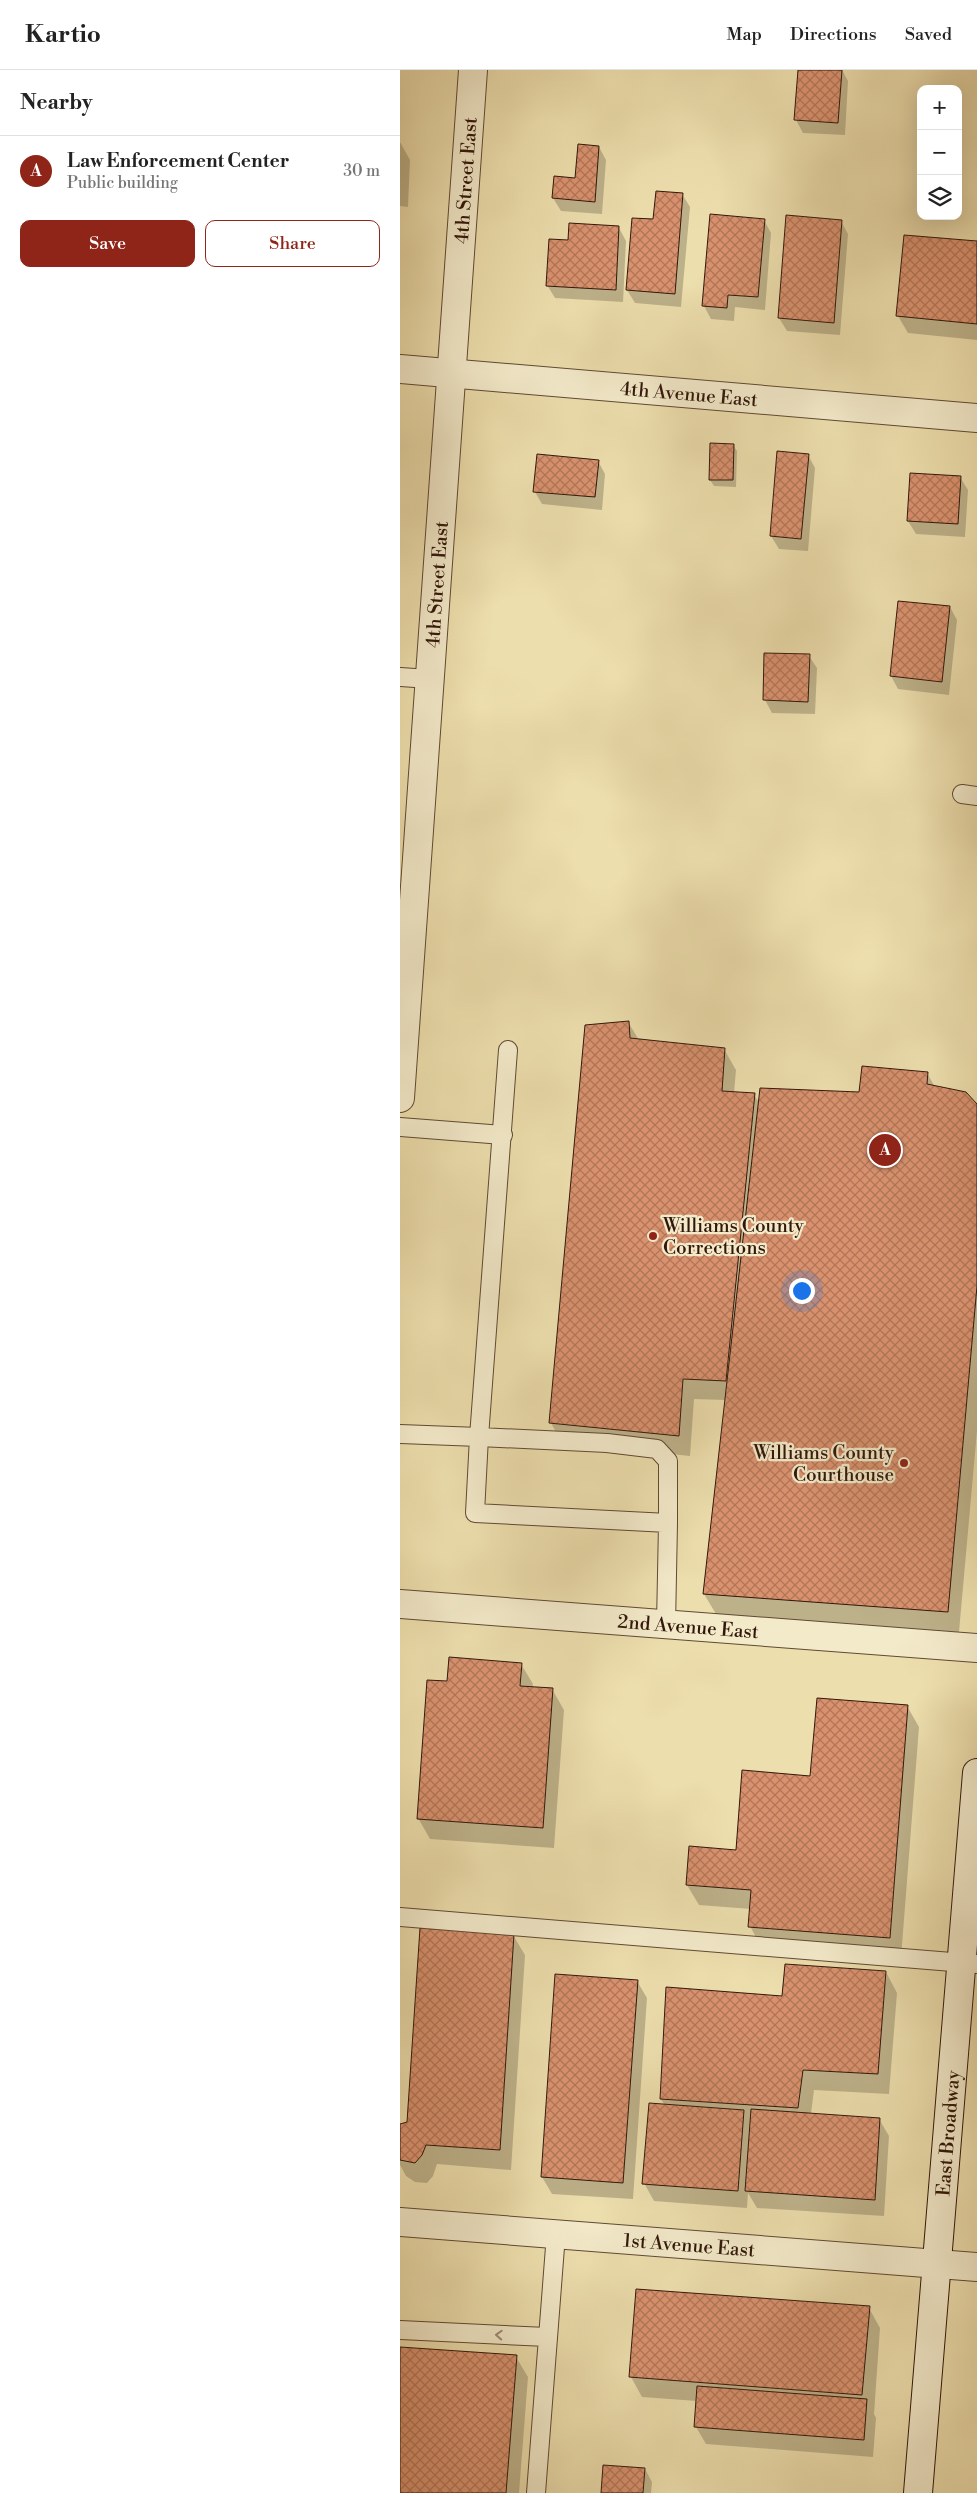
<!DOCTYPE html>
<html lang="en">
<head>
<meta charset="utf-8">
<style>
  :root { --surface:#fff; --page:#f6f6f6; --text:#222; --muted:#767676; --line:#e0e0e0; --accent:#8f2418 }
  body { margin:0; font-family:"Libre Bodoni",serif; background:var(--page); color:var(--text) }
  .controls { position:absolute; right:15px; top:15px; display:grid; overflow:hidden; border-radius:10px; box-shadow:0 5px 20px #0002 }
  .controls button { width:45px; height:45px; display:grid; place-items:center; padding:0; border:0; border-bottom:1px solid var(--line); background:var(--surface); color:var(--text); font:25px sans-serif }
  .you { position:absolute; left:401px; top:1220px; width:18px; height:18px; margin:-12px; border:4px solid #fff; border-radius:50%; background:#1a73e8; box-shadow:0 0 0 8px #1a73e833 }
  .badge { display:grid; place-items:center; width:32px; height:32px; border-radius:50%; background:var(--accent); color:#fff; font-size:16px; font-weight:700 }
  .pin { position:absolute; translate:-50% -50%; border:2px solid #fff; box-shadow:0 1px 5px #0006 }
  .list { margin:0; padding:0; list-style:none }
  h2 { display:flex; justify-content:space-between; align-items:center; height:65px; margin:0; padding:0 20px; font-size:21px }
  h2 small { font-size:16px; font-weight:400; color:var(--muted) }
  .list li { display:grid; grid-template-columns:32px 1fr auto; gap:15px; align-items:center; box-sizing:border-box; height:70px; padding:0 20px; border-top:1px solid var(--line) }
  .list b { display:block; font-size:19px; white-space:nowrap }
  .list p { margin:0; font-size:16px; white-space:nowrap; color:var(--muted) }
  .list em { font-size:16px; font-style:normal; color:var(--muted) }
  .actions { display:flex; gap:10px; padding:15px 20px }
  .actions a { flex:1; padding:11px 0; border:1px solid var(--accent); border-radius:10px; text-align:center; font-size:18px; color:var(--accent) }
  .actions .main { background:var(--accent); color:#fff }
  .icon { flex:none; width:28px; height:28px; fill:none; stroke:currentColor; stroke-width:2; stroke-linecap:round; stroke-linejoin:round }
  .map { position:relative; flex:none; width:577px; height:2423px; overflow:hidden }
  header { display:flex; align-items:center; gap:30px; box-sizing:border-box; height:70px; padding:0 25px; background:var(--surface); border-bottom:1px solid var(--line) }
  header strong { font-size:24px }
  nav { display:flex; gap:28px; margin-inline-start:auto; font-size:18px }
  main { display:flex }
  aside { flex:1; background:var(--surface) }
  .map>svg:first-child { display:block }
  .shadow { fill:#0003 }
  .building { fill:url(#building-cross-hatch); stroke:#31170b }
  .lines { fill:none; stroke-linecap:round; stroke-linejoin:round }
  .service-casing { stroke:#604934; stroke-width:20 }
  .minor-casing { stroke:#604934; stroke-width:30 }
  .secondary-casing { stroke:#31170b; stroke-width:30 }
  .service { stroke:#f3eaca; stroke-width:18 }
  .minor { stroke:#f3eaca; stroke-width:28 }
  .secondary { stroke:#f3eaca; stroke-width:28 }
  .oneway { stroke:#9c8b74 }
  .poi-dot { fill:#8f2418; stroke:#f3eaca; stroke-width:2 }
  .labels { text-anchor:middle; stroke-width:4.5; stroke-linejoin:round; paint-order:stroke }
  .street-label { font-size:19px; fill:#31170b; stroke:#f3eaca }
  .poi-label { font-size:19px; fill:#31170b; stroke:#f3eaca; text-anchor:start }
</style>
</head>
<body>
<header>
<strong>Kartio</strong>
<nav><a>Map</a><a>Directions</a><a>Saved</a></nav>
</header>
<main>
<aside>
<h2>Nearby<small></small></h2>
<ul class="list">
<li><span class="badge">A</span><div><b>Law Enforcement Center</b><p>Public building</p></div><em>30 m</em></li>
</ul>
<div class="actions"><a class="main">Save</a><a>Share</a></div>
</aside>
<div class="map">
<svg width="577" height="2423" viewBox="0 0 577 2423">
  <defs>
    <pattern id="building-cross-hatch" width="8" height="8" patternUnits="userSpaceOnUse" patternTransform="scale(1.25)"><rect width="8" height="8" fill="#da926e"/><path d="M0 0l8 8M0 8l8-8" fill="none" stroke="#b17659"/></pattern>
  </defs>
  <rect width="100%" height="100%" fill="#eddead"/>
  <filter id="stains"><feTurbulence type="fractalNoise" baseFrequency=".004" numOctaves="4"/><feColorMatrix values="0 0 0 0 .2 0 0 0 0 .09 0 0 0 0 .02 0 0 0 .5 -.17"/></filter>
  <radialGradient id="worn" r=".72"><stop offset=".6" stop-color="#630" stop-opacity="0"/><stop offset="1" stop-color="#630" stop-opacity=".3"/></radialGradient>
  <path class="shadow" d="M399,0H442L448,11L445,65L403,63L396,50Z
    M0,72L10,90L8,137L0,136Z
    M199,77L206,90L202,144L161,141L153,128L176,109Z
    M282,124L290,137L281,237L235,233L227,220L255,151Z
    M311,146L364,150L371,163L365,240L335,237L334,251L311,249L304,236Z
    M441,151L448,164L440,265L387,261L379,248Z
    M219,158L226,171L223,232L155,228L147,215Z
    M577,173V270L508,263L498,246Z
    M333,375L337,381L336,417L314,416L310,410Z
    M408,385L415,398L408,481L379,479L371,466Z
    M198,391L205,404L202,440L142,434L135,422Z
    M560,407L568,420L565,467L516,464L508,451Z
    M550,537L557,550L549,625L498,619L491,606Z
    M409,586L417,598L415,644L372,643L365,630Z
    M228,952L239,970L324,979L336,1000L334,1023L354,1025L360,1034L460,1023L527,1003L535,1017L577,1036V1361L559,1562L316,1544L304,1524L326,1330L294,1329L290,1386L162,1373L151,1353Z
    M121,1594L133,1614L132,1618L152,1619L164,1640L154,1778L30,1769L18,1748L48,1612Z
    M507,1636L519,1657L501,1888L361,1877L350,1856L351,1839L299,1835L287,1815L337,1781L411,1707Z
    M113,1865L125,1885L111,2100L37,2094L33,2106L27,2113L15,2112L6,2106L0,2095V2055L8,2053Z
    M486,1902L497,1923L489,2024L414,2020L411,2044L479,2049L489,2066L484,2146L357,2138L348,2123L347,2138L254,2131L244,2113L265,2036L261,2029Z
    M237,1911L247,1928L233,2129L152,2124L142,2107Z
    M469,2238L480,2258L474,2344L476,2348L473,2387L306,2374L296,2357L297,2331L242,2327L231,2307Z
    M0,2278L116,2287L128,2307L119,2423H0Z
    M245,2399L252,2412L251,2423H202Z"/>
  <path class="building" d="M398,0H442L438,53L394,50Z
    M178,74L199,76L195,132L152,128L154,106L175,108Z
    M256,121L283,123L275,224L226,220L232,148L253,149Z
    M310,144L365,149L358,227L328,225L327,238L302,236Z
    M386,145L442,150L434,253L378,248Z
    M169,153L219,156L216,220L146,216L149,169L168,170Z
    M504,165L577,171V254L496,246Z
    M310,373L334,374L333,410H309Z
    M377,381L409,384L401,469L370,466Z
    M137,384L199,390L195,427L133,422Z
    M510,403L561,406L558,454L507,451Z
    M498,531L550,536L542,612L490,606Z
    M364,583L410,584L408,632L363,630Z
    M229,951L230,968L325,978L322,1021L355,1023L326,1311L283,1309L279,1366L149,1353L185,955Z
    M462,996L528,1002L527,1014L566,1022L577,1034V1216L548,1542L303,1524L360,1018L459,1022Z
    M49,1587L122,1593L120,1616L153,1618L143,1758L17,1749L27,1610L47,1611Z
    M417,1628L508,1635L490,1868L348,1857L351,1820L286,1815L289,1776L336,1780L342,1700L410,1706Z
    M20,1858L114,1864L100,2080L26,2075L22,2085L15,2093L0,2090V2054L7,2052Z
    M385,1894L486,1901L478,2004L403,2000L398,2038L260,2029L266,1917L382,1926Z
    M155,1904L238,1910L223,2113L141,2107Z
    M249,2033L344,2040L338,2121L242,2114Z
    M351,2039L480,2048L475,2130L345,2121Z
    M236,2219L470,2236L462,2325L229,2307Z
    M0,2277L117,2285L106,2423H0Z
    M297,2316L467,2329L464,2370L294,2357Z
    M203,2395L245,2398L243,2423H201Z"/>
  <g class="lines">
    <defs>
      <path id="service" d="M0,607L30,609
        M562,724L577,726
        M108,980L79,1367L207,1373L257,1379L268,1391V1453
        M0,1057L103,1065
        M0,1364L79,1367L75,1443L268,1453L266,1555
        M0,1847L577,1894
        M0,2260L147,2267
        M136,2423L156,2164"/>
      <g id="minor">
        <path id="s1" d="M0,299L577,348"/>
        <path id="s2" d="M0,1028L73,0"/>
        <path id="s3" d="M0,1534L577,1578"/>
        <path id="s4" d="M0,2152L577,2197"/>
      </g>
      <g id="secondary">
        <path id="s5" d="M518,2423L577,1703"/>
      </g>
    </defs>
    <use href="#service" class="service-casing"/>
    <use href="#minor" class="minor-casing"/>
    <use href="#secondary" class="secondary-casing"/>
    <use href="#service" class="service"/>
    <use href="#minor" class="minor"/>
    <use href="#secondary" class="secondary"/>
  </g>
  <defs><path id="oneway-chevron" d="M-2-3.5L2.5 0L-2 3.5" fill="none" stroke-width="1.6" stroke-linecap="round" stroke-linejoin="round" transform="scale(1.25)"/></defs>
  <use class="oneway" href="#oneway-chevron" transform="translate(99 2265) rotate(-177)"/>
  <g class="poi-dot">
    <circle cx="253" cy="1166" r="5"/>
    <circle cx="504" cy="1393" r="5"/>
  </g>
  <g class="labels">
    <g class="street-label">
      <text dy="7" stroke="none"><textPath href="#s2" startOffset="920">4th Street East</textPath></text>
      <text dy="7" stroke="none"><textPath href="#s1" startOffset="290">4th Avenue East</textPath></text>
      <text dy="7" stroke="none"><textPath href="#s2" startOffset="515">4th Street East</textPath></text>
      <text dy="7" stroke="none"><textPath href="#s3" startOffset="289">2nd Avenue East</textPath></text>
      <text dy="7" stroke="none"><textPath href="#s5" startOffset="361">East Broadway</textPath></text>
      <text dy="7" stroke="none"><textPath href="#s4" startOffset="290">1st Avenue East</textPath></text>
    </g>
    <g class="poi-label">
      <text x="263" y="1162">Williams County<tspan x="263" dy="22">Corrections</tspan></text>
      <text x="494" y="1389" text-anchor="end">Williams County<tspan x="494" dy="22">Courthouse</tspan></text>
    </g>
  </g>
  <rect width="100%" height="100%" filter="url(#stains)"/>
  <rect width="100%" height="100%" fill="url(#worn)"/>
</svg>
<div class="controls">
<button>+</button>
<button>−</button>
<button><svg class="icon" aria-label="layers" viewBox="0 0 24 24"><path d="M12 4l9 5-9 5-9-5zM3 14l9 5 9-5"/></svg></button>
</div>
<div class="you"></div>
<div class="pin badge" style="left:485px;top:1080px">A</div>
</div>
</main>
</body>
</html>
